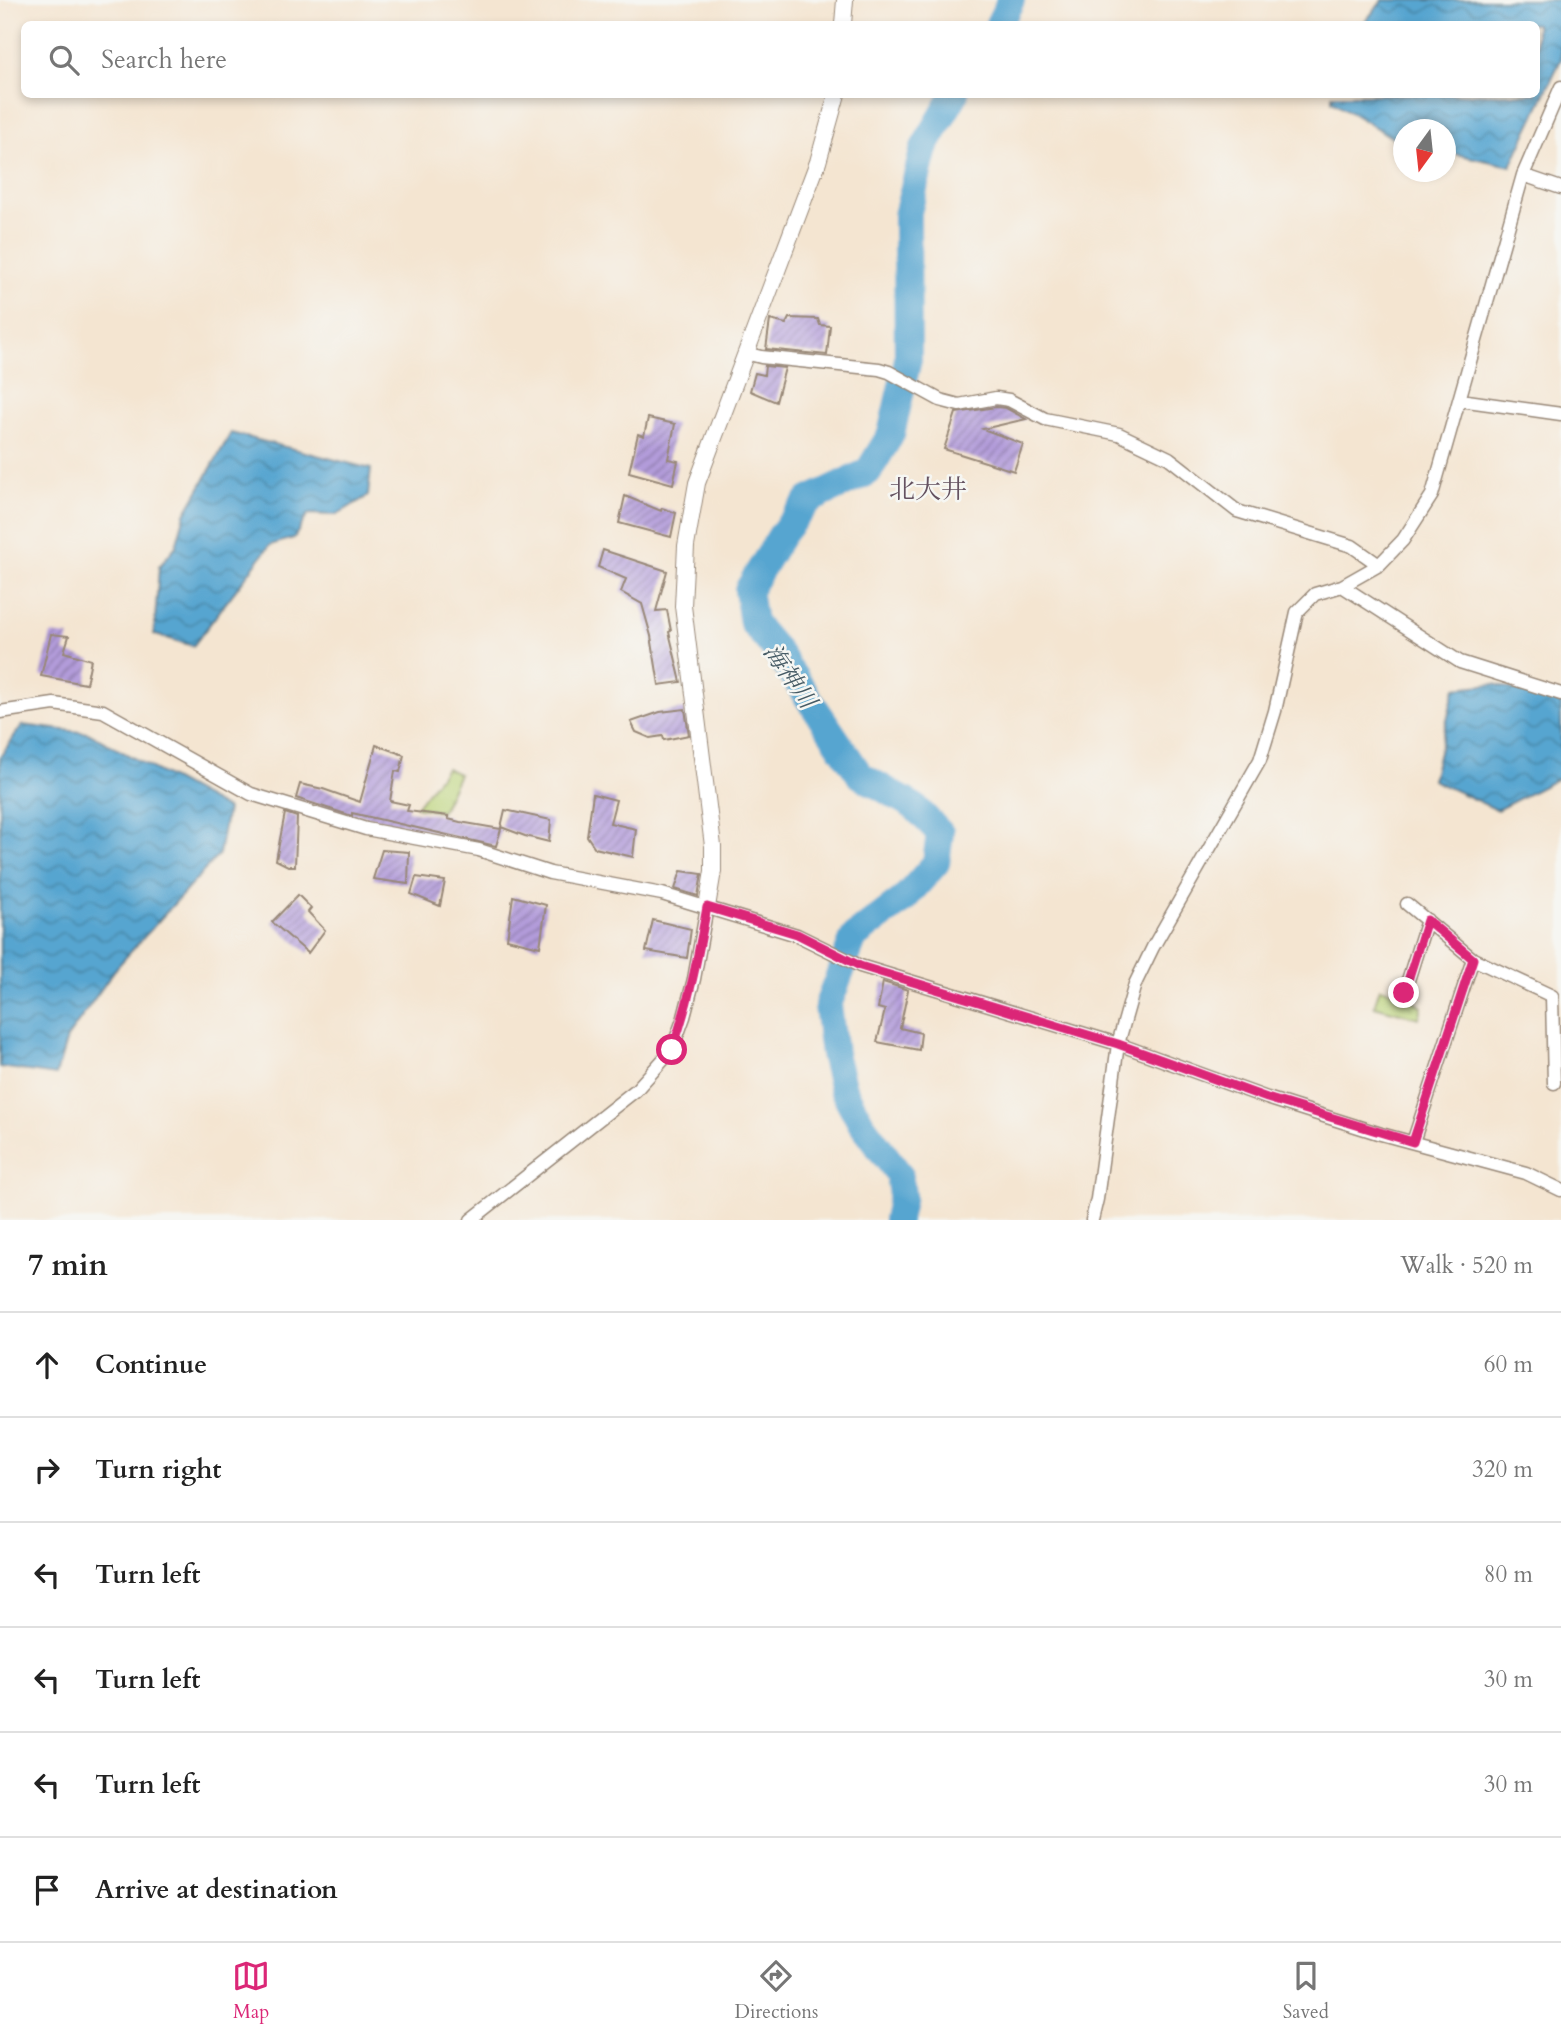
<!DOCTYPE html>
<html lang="en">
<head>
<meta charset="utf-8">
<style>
  :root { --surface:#fff; --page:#f2f2f2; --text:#222; --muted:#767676; --line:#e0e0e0; --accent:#db2777 }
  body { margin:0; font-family:Cardo,"Noto Serif JP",serif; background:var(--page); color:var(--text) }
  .compass { position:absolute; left:1393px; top:119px; width:63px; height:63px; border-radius:50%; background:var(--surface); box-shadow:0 4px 10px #0003; rotate:195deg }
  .stop { position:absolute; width:21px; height:21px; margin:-16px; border:5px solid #db2777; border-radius:50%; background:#fff }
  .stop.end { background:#db2777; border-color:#fff; box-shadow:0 2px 7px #0008 }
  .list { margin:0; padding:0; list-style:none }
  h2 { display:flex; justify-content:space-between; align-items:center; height:91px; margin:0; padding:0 28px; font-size:30px }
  h2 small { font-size:23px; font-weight:400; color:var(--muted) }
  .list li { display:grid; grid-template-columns:46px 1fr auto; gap:21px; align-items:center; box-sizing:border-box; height:105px; padding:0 28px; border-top:2px solid var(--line) }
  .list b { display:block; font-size:26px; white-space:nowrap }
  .list em { font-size:23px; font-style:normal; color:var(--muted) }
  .icon { flex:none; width:38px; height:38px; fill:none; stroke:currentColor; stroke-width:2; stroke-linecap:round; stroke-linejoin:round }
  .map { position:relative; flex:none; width:1561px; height:1220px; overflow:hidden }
  .search { position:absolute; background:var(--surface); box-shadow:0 4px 10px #0003; left:21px; right:21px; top:21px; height:77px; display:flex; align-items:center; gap:18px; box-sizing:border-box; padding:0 24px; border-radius:10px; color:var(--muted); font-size:26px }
  .sheet { height:721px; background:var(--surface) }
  nav { display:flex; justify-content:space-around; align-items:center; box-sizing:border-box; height:98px; border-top:2px solid var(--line); background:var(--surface); font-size:19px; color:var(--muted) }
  nav a { display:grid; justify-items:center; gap:4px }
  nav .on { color:var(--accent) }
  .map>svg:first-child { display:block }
  .grass { fill:url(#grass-tufts); stroke:#7b7e4b; stroke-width:2 }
  .water { fill:url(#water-waves); stroke:#486877; stroke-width:2 }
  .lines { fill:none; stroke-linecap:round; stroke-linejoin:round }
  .river { stroke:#56a5d0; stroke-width:28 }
  .building { fill:url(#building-hatch) }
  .minor-casing { stroke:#988878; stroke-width:15 }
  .tertiary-casing { stroke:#988878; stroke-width:18 }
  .minor { stroke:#fff; stroke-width:12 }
  .tertiary { stroke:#fff; stroke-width:16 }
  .route { stroke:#db2777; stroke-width:9 }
  .labels { text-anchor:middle; stroke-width:5; stroke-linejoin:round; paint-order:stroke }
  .water-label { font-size:24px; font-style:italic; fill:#465b65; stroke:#f6f6f2 }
  .quarter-label { font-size:26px; fill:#655260; stroke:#f6f6f2 }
</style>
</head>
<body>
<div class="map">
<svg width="1561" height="1220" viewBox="0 0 1561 1220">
  <defs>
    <pattern id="grass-tufts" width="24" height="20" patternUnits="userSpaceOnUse" patternTransform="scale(1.75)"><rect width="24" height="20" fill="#bbd378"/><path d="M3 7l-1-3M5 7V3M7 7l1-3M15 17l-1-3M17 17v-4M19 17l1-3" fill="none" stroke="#a2b567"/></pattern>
    <pattern id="water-waves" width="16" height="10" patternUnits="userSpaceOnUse" patternTransform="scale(1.75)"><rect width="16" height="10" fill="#56a5d0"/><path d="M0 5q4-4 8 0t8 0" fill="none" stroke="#4887a8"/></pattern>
    <pattern id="building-hatch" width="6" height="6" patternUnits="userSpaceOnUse" patternTransform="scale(1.75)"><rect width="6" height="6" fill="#b29bda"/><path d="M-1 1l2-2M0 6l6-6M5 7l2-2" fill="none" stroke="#927fb0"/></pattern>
  </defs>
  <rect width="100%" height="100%" fill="#f6f6f2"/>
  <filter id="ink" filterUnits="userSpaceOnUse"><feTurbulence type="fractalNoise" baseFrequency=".0143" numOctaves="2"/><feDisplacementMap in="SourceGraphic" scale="14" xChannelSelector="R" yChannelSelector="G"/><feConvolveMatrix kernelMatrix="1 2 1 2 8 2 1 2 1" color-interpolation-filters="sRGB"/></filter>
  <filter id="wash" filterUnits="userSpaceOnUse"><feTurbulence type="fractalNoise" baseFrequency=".00686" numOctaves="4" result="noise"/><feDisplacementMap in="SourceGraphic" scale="28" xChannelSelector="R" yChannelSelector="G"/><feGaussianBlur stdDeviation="1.57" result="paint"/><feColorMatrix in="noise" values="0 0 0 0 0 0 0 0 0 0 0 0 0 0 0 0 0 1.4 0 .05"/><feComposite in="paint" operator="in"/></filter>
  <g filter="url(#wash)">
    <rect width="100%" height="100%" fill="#f4e5d1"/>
    <path class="grass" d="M446,768L459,774L441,812L416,807Z
      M1380,988L1407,996L1422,1007L1419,1018L1374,1006Z"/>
    <path class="water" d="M1383,0H1561V59L1511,166L1446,152V130H1404L1403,143H1401L1332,101V95L1536,94V24H1363Z
      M231,433L371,469L368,496L336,515L308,514L294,538L270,545L193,646L154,634L159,567L176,546L185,514Z
      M1494,684L1561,702V777L1497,810L1432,780L1455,688Z
      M22,725L88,733L227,809L219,854L116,968L67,1038L56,1075L0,1067V757Z"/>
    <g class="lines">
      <path class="river" d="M999,24L1011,0
        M897,1220L902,1195L899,1174L861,1123L843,1089L834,1054L828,1005L854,937L904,899L936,863L940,833L915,807L860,775L776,650L753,623L748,590L782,534L809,500L868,472L891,434L908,359L907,216L924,148L955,94"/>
    </g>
    <g id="blocks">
      <path class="building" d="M789,318L818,319L820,325L830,326L827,355L766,349L770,320L786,324Z
        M765,366L785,368L776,402L750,391L755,373L764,375Z
        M996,407L1006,408L1026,419L983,429L1023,444L1014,471L944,449L956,413Z
        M648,418L675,424L668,459L678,461L673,484L629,472L638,434L644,436Z
        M625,496L661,511L662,508L676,513L671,537L619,523Z
        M603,550L667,571L656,611L667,610L671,631L669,632L681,682L659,685L651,636L642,604L621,592L626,579L598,567Z
        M51,634L69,636L64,652L91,660L86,684L41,676Z
        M685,709L689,735L664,740L663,736L650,738L636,732L631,722L660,712Z
        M376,745L404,755L400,772L395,771L390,801L409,805L407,811L448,816V819L460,822L501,829L496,846L352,813V816L296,798L300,784L323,789L360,802Z
        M593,794L616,800L610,823L636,829L633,857L595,848L587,836Z
        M505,810L551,820L549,842L525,836L501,827Z
        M285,813L297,817L295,866H288L276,860Z
        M382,850L409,852L408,884L373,879Z
        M681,871L702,874L698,896L675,889Z
        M416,877L445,881L440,906L411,894Z
        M298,895L311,908L308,912L325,930L308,953L272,922Z
        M513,896L546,905L540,947L507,939Z
        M653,920L691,929L687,958L646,951Z
        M883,982L908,990L900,1028L921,1033L919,1050L877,1042L885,1010L878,1008Z"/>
    </g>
  </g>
  <g filter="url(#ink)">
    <use href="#blocks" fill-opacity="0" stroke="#988878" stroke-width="2"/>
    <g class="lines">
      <defs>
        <path id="minor" d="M1523,175L1561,188
          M745,353L761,357L879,369L889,372L940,400L959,405L996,398L1009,400L1045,419L1119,434L1169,458L1237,511L1352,546L1379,565
          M1460,400L1561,414
          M1342,586L1460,662L1561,694
          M0,712L54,704L103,711L251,794L366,829L479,850L550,873L662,894L797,935L860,966L1118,1044L1267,1098L1381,1134L1526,1173L1561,1190
          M1407,904L1473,959
          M1404,993L1427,920
          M1413,1142L1473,959L1552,996L1554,1083
          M471,1220L636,1090L672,1050L684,1017L694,979L707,907
          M1092,1220L1097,1199L1118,1044L1135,984L1153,947L1260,760L1275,711L1297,612L1315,594L1342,586L1379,565L1403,540L1432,495L1523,175L1561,87"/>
        <path id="tertiary" d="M843,24L845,0
          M707,907L713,871V846L683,606L686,546L697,483L818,162L837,94"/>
      </defs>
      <use href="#minor" class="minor-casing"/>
      <use href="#tertiary" class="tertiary-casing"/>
      <use href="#minor" class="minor"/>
      <use href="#tertiary" class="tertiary"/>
    </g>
  </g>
  <g class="lines" filter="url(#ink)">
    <path class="route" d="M672,1050C689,1003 698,956 707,907L797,934L860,966L1118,1044L1267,1098L1413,1142L1473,959L1427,920L1404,993"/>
  </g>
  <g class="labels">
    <g class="water-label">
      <text transform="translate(790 676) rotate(55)" y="8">海神川</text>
    </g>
    <g class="quarter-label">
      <text x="928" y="498">北大井</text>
    </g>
  </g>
</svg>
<svg class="compass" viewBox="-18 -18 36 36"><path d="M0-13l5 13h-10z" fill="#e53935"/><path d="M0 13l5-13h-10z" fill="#767676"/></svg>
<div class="stop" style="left:672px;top:1050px"></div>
<div class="stop end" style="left:1404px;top:993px"></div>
<div class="search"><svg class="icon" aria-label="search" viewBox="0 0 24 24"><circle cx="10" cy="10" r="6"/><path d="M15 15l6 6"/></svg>Search here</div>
</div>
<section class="sheet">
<h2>7 min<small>Walk · 520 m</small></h2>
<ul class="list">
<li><svg class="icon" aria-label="ahead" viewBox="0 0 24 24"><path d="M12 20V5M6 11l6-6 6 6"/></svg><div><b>Continue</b></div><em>60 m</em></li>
<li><svg class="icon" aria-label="right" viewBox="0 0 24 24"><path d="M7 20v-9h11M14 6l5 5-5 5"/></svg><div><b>Turn right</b></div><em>320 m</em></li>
<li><svg class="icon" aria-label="left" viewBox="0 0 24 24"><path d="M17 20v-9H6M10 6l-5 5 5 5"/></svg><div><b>Turn left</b></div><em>80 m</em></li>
<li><svg class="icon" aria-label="left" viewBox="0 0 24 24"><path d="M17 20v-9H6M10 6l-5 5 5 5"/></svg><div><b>Turn left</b></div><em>30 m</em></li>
<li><svg class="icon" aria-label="left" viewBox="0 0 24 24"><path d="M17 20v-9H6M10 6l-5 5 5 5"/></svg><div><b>Turn left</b></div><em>30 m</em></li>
<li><svg class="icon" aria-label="arrive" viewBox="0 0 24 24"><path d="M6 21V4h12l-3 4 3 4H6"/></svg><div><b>Arrive at destination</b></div></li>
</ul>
</section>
<nav>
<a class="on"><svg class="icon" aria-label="map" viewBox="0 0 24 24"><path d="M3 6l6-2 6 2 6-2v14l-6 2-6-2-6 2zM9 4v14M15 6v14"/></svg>Map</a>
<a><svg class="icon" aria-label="directions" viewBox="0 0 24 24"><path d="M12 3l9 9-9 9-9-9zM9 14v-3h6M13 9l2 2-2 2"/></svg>Directions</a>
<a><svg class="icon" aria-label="saved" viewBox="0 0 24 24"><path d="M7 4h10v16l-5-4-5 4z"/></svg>Saved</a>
</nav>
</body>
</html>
